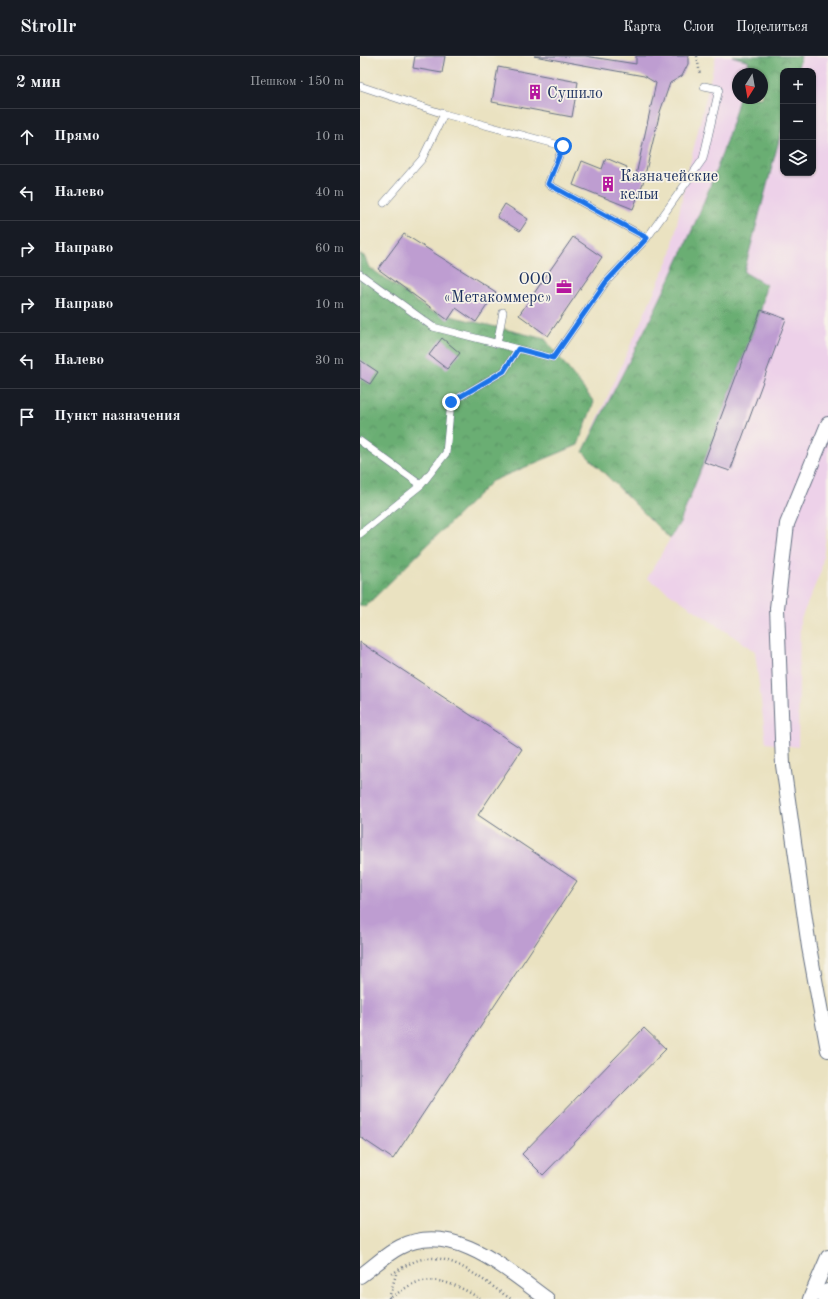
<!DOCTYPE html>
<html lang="ru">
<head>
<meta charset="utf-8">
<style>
  :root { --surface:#171b24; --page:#20242c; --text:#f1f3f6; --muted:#9ea1a6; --line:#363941 }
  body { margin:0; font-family:"Old Standard TT",serif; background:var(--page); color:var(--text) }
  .controls { position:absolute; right:12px; top:12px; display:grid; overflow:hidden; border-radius:8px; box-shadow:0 1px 3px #0004 }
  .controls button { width:36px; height:36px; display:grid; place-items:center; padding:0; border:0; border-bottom:1px solid var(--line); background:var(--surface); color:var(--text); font:20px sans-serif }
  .compass { position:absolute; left:372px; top:12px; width:36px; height:36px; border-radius:50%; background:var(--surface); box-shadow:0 1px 3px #0004; rotate:191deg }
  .stop { position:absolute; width:12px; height:12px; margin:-9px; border:3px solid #1a73e8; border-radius:50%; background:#fff }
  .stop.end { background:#1a73e8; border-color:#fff; box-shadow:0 1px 4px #0008 }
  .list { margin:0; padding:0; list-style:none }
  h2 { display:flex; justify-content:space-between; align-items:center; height:52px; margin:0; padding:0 16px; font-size:17px }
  h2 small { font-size:13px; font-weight:400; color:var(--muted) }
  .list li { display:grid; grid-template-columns:26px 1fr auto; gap:12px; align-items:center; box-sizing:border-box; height:56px; padding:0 16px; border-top:1px solid var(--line) }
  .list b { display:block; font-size:15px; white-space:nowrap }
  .list em { font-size:13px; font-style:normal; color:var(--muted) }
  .icon { flex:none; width:22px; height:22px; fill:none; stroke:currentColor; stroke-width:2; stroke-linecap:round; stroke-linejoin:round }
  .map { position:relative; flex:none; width:468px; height:1243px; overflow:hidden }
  header { display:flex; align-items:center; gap:24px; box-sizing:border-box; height:56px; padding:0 20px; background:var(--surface); border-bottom:1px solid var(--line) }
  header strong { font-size:19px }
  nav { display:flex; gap:22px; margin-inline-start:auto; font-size:14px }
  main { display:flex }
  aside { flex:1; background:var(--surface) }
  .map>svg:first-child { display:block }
  .built { fill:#edd1e9; fill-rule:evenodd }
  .forest { fill:url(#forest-crowns); stroke:#426e68 }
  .building { fill:#be9dd1 }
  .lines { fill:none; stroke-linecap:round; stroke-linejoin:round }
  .lane-casing { stroke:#636e81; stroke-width:8 }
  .street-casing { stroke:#636e81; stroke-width:16 }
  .path { stroke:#636e81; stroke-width:2.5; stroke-dasharray:1 3; stroke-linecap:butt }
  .lane { stroke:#fff; stroke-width:7 }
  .street { stroke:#fff; stroke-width:14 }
  .route { stroke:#1a73e8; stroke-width:5 }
  .labels { text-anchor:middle; stroke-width:3.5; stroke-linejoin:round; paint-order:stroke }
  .poi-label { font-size:16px; fill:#1b2f5e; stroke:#f7f3e8; text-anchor:start }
</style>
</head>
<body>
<header>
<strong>Strollr</strong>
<nav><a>Карта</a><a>Слои</a><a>Поделиться</a></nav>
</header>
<main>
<aside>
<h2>2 мин<small>Пешком · 150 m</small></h2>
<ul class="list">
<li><svg class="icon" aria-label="ahead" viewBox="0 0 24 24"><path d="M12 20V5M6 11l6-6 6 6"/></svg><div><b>Прямо</b></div><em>10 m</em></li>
<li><svg class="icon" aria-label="left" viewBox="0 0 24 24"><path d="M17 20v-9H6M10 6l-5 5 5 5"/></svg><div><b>Налево</b></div><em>40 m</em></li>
<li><svg class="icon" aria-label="right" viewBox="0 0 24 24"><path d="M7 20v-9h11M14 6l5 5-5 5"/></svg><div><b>Направо</b></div><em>60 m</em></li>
<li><svg class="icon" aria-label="right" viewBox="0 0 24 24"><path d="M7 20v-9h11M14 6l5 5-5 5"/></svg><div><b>Направо</b></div><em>10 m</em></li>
<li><svg class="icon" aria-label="left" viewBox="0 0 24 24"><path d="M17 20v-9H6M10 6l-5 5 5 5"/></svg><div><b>Налево</b></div><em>30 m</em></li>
<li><svg class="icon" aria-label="arrive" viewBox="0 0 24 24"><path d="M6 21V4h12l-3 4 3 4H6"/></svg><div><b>Пункт назначения</b></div></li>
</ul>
</aside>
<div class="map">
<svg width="468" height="1243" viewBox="0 0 468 1243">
  <defs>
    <pattern id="forest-crowns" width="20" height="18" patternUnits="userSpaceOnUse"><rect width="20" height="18" fill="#6aae73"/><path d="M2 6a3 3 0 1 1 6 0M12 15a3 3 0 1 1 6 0" fill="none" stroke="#568e62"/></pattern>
  </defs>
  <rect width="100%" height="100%" fill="#f7f3e8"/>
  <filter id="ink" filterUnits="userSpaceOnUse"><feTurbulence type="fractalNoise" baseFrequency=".025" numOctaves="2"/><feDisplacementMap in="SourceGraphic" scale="8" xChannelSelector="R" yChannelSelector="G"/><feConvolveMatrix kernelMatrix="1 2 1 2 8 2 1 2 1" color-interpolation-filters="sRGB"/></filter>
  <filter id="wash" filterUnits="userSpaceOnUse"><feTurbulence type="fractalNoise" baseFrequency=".012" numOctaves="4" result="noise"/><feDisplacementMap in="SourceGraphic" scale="16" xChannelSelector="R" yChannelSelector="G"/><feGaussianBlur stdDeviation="0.9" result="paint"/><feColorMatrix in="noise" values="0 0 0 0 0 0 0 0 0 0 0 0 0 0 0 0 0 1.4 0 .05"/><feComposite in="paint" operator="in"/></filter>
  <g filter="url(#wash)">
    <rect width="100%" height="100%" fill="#eae2c1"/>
    <path class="built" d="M356,0H468V466L461,515L440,565L438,691L406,687L395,595L287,522L310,483L223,396L311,198L324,132ZM423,15H453V117H423ZM378,18H402V42H378Z"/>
    <path class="forest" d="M372,0H441L437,15H423V69L384,216L406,229L401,254L344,406L320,466L310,483L223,396C279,283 347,164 379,42H402V18H385L389,5Z
      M0,198L4,200L9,211L70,255L185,283L234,346L218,389L132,425L5,551L0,549Z"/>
    <g id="blocks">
      <path class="building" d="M55,0H85L82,17L53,12Z
        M174,0H225L276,8V0H328V8L322,20L310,27L300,56L283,127L273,153L213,129L222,105L242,113L246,102L267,111L263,120L275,124L296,27L284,20Z
        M138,11L218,26L212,61L132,46Z
        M145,148L168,163L160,175L137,161Z
        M44,178L136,236L116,266L96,252L88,264L18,213Z
        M213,181L242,201L188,280L159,259Z
        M401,254L426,263L370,415L344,406Z
        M82,282L100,297L87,313L69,299Z
        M0,304L18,316L10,328L0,322Z
        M0,586L162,693L118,759L217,825L33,1103L0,1081Z
        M284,972L306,993L183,1119L162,1098Z"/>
    </g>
  </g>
  <g filter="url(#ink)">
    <use href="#blocks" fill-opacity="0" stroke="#636e81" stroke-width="1"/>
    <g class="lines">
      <defs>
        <path id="lane" d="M0,30L84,58L203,90L188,128L287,182
          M24,147L62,103L84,58
          M0,218L73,271L193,302L246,226L287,182L343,103L359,33L344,30
          M137,288L143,256
          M0,385L61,429
          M0,478L61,429L86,397L91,346L144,315L158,293"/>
        <path id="street" d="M468,368L427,468L417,552L423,709L449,891L468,994
          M0,1220C13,1211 26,1198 40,1191C92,1164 147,1214 187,1243
          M450,1243L468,1201
          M464,1243L468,1235"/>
      </defs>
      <use href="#lane" class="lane-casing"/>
      <use href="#street" class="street-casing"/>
      <path class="path" d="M337,0L340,19
        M32,1218C43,1211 55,1203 69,1202C96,1200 129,1229 151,1243
        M29,1242L37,1215
        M28,1243C37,1238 46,1231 55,1227C77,1219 102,1231 120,1243"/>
      <use href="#lane" class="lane"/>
      <use href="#street" class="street"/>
    </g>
  </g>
  <g class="lines" filter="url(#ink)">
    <path class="route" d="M91,346L144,315L158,293L193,302L246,226L287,182L188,128L203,90"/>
  </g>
  <defs>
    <symbol id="building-bare" viewBox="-9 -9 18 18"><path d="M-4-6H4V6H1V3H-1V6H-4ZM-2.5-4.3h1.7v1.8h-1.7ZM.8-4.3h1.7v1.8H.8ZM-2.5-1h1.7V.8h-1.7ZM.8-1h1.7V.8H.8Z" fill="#b5179e" stroke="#f7f3e8" stroke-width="2.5" paint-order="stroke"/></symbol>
    <symbol id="office-bare" viewBox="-9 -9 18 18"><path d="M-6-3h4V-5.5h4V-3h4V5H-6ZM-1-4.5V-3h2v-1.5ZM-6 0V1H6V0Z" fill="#b5179e" stroke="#f7f3e8" stroke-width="2.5" paint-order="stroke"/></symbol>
  </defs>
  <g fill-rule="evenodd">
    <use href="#building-bare" x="164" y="25" width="22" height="22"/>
    <use href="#building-bare" x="237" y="117" width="22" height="22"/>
    <use href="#office-bare" x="193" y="220" width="22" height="22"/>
  </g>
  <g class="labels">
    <g class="poi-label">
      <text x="187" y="42">Сушило</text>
      <text x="260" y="125">Казначейские<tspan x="260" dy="18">кельи</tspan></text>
      <text x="192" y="228" text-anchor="end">ООО<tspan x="192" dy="18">«Метакоммерс»</tspan></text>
    </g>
  </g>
</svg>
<div class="controls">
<button>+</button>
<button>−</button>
<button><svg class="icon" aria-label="layers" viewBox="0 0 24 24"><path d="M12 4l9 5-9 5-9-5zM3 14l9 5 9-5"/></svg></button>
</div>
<svg class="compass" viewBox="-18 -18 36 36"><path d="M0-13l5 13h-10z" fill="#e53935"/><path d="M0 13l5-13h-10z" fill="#9ea1a6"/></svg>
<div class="stop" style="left:203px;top:90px"></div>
<div class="stop end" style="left:91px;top:346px"></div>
</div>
</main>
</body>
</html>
